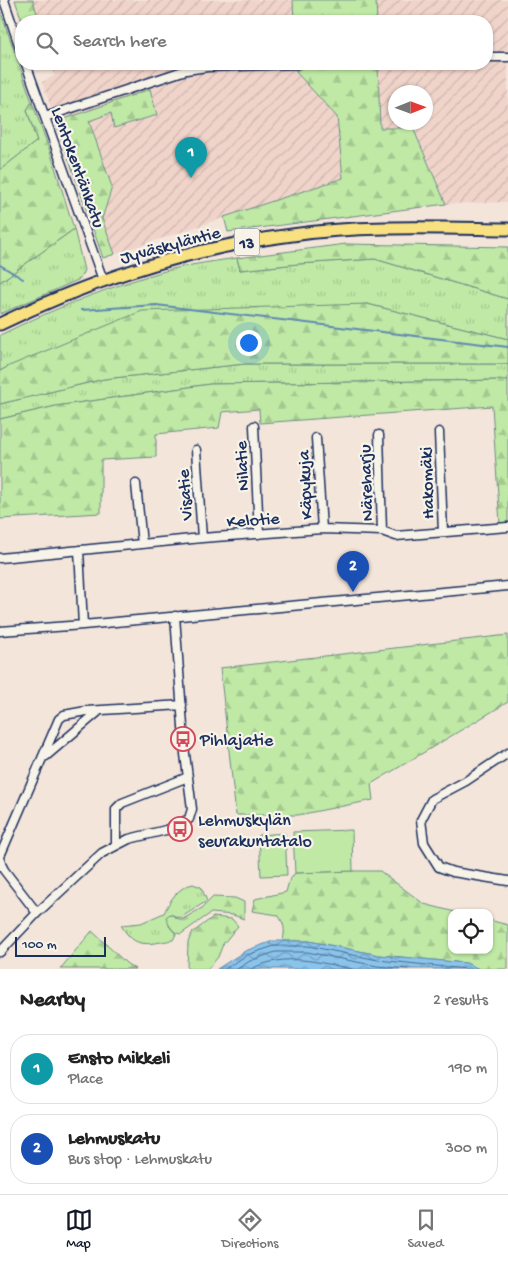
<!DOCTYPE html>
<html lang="en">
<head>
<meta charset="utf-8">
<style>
  :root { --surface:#fff; --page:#f6f6f6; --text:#222; --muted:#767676; --line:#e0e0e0; --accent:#111827 }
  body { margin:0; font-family:"Gochi Hand",sans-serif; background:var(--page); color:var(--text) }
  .controls { position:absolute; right:15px; bottom:15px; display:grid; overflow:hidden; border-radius:10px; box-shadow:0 1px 4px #0004 }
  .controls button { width:45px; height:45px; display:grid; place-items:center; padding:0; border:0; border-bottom:1px solid var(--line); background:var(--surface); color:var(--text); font:25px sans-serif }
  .compass { position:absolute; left:388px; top:85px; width:45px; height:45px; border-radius:50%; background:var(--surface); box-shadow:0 1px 4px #0004; rotate:89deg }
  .scale { position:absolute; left:15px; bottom:12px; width:91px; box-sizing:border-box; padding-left:5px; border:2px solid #1b2f5e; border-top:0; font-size:14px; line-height:18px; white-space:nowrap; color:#1b2f5e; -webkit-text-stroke:4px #f7f3e8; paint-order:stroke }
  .you { position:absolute; left:248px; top:342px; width:18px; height:18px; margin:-12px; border:4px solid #fff; border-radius:50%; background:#1a73e8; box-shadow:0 0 0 8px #1a73e833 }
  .badge { display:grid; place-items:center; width:32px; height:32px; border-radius:50%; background:var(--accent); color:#fff; font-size:16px; font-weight:700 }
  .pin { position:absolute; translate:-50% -41px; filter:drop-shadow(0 1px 2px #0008) }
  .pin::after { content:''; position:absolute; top:26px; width:18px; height:15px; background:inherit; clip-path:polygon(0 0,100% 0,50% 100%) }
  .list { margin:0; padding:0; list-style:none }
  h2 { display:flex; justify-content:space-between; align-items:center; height:65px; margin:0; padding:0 20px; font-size:21px }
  h2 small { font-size:16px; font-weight:400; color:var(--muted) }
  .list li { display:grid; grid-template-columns:32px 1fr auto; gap:15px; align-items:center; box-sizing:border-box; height:70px; margin:0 10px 10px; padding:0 10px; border:1px solid var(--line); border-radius:20px }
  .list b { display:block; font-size:19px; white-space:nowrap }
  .list p { margin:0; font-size:16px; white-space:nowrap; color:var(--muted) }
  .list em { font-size:16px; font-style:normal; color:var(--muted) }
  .icon { flex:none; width:28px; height:28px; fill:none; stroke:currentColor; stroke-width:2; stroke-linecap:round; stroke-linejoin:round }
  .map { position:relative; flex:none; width:508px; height:969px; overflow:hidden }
  .search { position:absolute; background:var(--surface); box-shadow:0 1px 4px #0004; left:15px; right:15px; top:15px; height:55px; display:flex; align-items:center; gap:12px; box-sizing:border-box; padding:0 18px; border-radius:20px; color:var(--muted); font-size:19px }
  .sheet { height:225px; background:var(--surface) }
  nav { display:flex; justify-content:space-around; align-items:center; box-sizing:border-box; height:70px; border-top:1px solid var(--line); background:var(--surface); font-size:14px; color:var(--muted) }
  nav a { display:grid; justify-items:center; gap:2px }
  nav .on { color:var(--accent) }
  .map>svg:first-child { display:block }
  .industrial { fill:url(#industrial-furrows); fill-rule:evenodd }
  .grass { fill:url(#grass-tufts); stroke:#6d8c82 }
  .forest { fill:url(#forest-firs); stroke:#6d8c82 }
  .garden { fill:#bfe9a5; stroke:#6d8c82 }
  .water { fill:url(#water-waves); stroke:#5e88b2 }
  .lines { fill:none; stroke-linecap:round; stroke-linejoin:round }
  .shore { stroke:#486b96; stroke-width:1 }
  .stream { stroke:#5e88b2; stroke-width:2 }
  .minor-casing { stroke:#1b2f5e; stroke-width:11 }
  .highway-casing { stroke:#1b2f5e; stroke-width:15 }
  .minor { stroke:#f7f3e8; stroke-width:8 }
  .highway { stroke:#f9e181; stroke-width:11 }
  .labels { text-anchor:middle; stroke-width:4.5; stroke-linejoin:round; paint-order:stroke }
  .shield { fill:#f7f3e8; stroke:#5d6a87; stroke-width:1 }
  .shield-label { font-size:16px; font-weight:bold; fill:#1b2f5e }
  .street-label { font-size:18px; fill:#1b2f5e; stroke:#f7f3e8 }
  .poi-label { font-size:18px; fill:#1b2f5e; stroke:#f7f3e8; text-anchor:start }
</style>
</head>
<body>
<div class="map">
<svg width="508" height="969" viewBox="0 0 508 969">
  <defs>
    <pattern id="industrial-furrows" width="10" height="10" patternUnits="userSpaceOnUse" patternTransform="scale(1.25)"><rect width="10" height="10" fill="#f0d4ca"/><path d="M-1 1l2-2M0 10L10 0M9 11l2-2" fill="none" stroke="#cdb6b0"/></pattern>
    <pattern id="grass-tufts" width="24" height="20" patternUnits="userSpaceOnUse" patternTransform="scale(1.25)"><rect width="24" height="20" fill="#bfe9a5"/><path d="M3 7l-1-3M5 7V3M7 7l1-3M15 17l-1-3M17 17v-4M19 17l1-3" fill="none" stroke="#a4c890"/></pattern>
    <pattern id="forest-firs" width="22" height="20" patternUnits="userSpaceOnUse" patternTransform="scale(1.25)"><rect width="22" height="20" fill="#bfe9a5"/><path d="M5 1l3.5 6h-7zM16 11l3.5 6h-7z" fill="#a4c890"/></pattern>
    <pattern id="water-waves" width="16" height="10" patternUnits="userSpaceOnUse" patternTransform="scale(1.25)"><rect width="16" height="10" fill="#8bc4ea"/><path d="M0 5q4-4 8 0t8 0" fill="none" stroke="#71a0c1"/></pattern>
  </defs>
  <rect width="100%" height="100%" fill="#f4e5da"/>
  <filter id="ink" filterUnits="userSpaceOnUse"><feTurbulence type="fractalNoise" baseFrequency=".02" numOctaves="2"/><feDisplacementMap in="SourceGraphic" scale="10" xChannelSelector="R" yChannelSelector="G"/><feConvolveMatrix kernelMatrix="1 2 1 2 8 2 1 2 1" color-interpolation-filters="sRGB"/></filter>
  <g filter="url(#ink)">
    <path class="industrial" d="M33,0H293L294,21H39Z
      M376,0H508V202L446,204L413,128L380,129L378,64H487V21H377ZM396,92H426V122H396Z
      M51,64H295L296,72L337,117L343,178L115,254L102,219L112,187L89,121L111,113L115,128L157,115L150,90L56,122L42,82L54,76Z"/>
    <path class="grass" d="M0,10L32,102L27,110L37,141L0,170Z
      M74,229L84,270L80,279L0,314V282Z
      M237,258L240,270L298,264L375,259L508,299V339L367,304L9,366L0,371V335C55,308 113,285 172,269C193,264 216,261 237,258Z
      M245,364H508V380L210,384L56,406L0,419V404L104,379Z
      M193,884L201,887L207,901L180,918L170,914L169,926L176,934L173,940C148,944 135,950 121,925L141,923L164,913C170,900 178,887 193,884Z"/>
    <path class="forest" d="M15,0H33L39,21H22Z
      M293,0H376L377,21H294Z
      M295,64H378L380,128H413L446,204L228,232L224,217L343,178L337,117L296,72Z
      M150,89L157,115L114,128L111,113L89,121L112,187L102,219L115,254L103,258L56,122Z
      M32,102L50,151L74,229L0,282V170L37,141L27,110Z
      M346,244L508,247V299L375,259L298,264L240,270L237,258Z
      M367,304L508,339V364H245L104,379L0,404V371L9,366L142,311Z
      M508,380V523L500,524L492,406L260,423L259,409L222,412L219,428L156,434V457L101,460V513L0,519V419L56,406L210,384Z
      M508,635V702L371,784L373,800L298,815H236L220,668Z
      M353,871H380L424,904L459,913H452V950H489V920L508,925V969H479L466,963L379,955L309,941H283C285,929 285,925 278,915L252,911L255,899L286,892L289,881L295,873Z
      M213,897L235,898L244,902V919L233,915L211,913L181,934C172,933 169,926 166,917L170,914L181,920L202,908Z
      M213,917L232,919L238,926L223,944L218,957L208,969H187L188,942L192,933Z
      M92,931L126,963L135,969H60Z"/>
    <path class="garden" d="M352,830L353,871L295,873L293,832Z
      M285,833L287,875L261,876L259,835Z"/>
    <path class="water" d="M273,941H309L379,955L466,963L479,969H217L245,951Z"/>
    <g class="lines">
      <path class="shore" d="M225,969L247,955L274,946H308L378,960L466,969
        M237,969L250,961L275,952H307L377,966L408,969
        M251,969C286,952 317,962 352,969"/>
      <path class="stream" d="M0,265L23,279
        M81,310L156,305L508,347"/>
      <defs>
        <path id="minor" d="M4,0L21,51
          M487,57H508
          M26,64L103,280
          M45,117L186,70L207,67L298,64
          M254,426L259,534
          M439,432L443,532
          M379,435L382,531
          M316,438L322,529
          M196,450L202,538
          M136,484L142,544
          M79,550L83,625
          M0,558L202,538L322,529L382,531L396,536L508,527
          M0,631L83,625L508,586
          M508,753L466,781L432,799L421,820L424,843L439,867L453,872L508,881
          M46,756L99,711
          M116,845V809L122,803L188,777
          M37,913L4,870L1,864L0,856L59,719L64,715L86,711L182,705
          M0,952L37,913L102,853L129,839L166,830L189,819L192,809L185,754L175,616"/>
        <path id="highway" d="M0,324C91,280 191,248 292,235C363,225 436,228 508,229"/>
      </defs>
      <use href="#minor" class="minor-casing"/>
      <use href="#highway" class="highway-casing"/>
      <use href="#minor" class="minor"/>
      <use href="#highway" class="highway"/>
    </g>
  </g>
  <defs>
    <symbol id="bus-ring" viewBox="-11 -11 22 22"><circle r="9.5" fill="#f7f3e8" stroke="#d1495b" stroke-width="1.5"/><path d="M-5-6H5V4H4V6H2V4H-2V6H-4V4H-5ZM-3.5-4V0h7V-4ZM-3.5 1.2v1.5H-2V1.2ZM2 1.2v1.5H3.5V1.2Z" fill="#d1495b"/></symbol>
  </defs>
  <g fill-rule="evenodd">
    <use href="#bus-ring" x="169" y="725" width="28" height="28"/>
    <use href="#bus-ring" x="166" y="815" width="28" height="28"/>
  </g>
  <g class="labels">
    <rect class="shield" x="234.5" y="228.5" width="25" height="27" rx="4"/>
    <g class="shield-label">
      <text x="247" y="248">13</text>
    </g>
    <g class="street-label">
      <text transform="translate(79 167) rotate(70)" y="6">Lentokentänkatu</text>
      <text transform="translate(170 244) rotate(-15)" y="6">Jyväskyläntie</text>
      <text transform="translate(241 466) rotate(-93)" y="6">Nilatie</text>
      <text transform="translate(365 483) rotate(-92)" y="6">Näreharju</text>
      <text transform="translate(426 483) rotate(-92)" y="6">Hakomäki</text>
      <text transform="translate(304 485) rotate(-93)" y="6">Käpykuja</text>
      <text transform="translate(184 495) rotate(-94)" y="6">Visatie</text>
      <text transform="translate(253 519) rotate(-4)" y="6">Kelotie</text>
    </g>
    <g class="poi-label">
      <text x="200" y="745">Pihlajatie</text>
      <text x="198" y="825">Lehmuskylän<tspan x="198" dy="21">seurakuntatalo</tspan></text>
    </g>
  </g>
</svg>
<div class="controls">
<button><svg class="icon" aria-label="locate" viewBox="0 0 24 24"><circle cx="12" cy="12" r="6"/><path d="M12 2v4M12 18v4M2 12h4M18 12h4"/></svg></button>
</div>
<svg class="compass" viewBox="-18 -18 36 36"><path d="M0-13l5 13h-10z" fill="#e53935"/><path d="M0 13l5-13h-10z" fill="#767676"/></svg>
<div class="scale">100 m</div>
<div class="you"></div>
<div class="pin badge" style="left:191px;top:178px;background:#0f9aa8">1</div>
<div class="pin badge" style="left:353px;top:592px;background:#1a4fb4">2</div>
<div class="search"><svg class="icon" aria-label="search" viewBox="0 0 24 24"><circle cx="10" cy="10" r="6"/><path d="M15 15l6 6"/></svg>Search here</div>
</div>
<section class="sheet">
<h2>Nearby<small>2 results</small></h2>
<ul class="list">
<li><span class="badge" style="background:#0f9aa8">1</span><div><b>Ensto Mikkeli</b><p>Place</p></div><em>190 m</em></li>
<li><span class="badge" style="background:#1a4fb4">2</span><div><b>Lehmuskatu</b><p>Bus stop · Lehmuskatu</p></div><em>300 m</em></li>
</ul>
</section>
<nav>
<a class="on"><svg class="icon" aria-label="map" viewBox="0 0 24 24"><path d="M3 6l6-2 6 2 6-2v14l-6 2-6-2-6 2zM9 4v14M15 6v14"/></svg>Map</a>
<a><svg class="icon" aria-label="directions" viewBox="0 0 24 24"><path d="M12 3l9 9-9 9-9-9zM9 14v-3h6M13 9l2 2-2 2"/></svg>Directions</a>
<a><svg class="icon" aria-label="saved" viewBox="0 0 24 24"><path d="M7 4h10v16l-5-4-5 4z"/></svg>Saved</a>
</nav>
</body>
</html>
